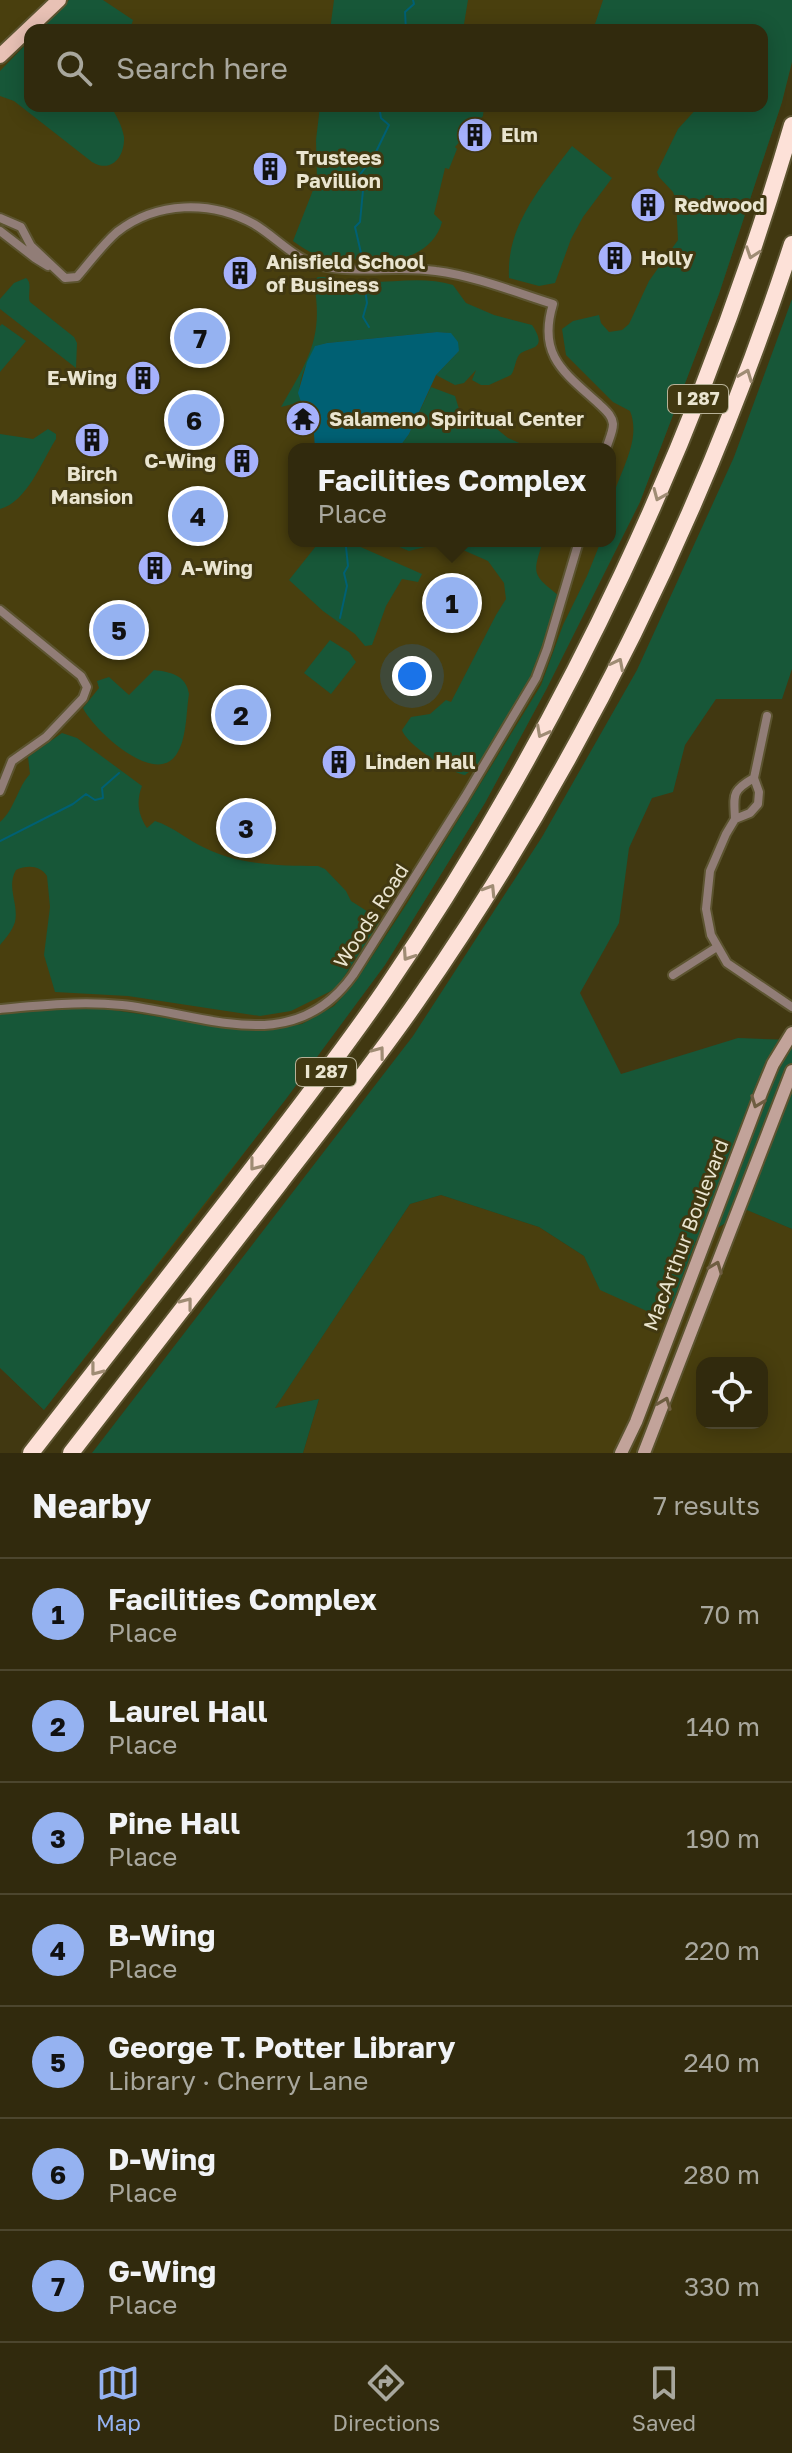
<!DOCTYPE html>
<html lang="en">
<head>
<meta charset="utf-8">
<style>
  :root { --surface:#312a0d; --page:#393216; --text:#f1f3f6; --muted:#a8a79d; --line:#4c462e; --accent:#95b2f1 }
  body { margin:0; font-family:"Golos Text",sans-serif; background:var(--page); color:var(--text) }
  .controls { position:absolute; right:24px; bottom:24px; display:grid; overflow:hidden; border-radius:16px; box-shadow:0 4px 20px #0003 }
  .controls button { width:72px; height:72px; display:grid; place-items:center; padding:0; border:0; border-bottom:2px solid var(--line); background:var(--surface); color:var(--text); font:40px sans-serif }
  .you { position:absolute; left:412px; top:676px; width:28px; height:28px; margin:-20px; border:6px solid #fff; border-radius:50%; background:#1a73e8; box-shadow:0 0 0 12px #1a73e833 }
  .badge { display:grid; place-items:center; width:52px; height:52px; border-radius:50%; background:var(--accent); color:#111; font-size:26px; font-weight:700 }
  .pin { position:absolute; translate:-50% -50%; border:4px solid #fff; box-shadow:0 2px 8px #0006 }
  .popup { position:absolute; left:288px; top:443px; width:328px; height:104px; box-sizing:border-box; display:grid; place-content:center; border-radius:16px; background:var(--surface); filter:drop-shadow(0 2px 6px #0005); font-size:26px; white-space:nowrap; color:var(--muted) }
  .popup b { font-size:30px; color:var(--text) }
  .popup::after { content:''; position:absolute; left:50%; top:100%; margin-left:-16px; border:16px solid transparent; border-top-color:var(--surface) }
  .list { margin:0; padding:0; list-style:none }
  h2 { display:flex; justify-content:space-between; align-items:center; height:104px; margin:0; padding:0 32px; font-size:34px }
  h2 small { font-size:26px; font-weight:400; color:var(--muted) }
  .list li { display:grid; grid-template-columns:52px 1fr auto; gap:24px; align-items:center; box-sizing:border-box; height:112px; padding:0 32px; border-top:2px solid var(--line) }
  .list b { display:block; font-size:30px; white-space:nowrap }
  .list p { margin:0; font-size:26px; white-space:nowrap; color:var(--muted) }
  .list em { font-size:26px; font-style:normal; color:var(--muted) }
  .icon { flex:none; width:44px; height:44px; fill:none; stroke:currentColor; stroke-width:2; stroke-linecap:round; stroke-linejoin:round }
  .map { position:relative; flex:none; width:792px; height:1453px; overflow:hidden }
  .search { position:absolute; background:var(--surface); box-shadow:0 4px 20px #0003; left:24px; right:24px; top:24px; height:88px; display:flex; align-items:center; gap:20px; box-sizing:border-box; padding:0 28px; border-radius:16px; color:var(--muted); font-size:30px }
  .sheet { height:888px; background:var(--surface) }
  nav { display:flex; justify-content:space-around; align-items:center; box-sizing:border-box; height:112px; border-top:2px solid var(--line); background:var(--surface); font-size:22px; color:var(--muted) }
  nav a { display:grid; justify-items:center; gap:4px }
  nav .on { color:var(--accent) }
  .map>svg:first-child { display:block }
  .built { fill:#493f0e; fill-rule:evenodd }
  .green { fill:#175738 }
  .water { fill:#006073 }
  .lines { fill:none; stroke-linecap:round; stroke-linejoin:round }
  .stream { stroke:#006073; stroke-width:2 }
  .street-casing { stroke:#5c5430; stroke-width:12 }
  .secondary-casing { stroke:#5c5430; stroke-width:16 }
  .primary-casing { stroke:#5c5430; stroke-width:18 }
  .highway-casing { stroke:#5c5430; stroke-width:20 }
  .street { stroke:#917d77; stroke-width:8 }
  .secondary { stroke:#c2a39a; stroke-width:12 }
  .primary { stroke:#e8c1b5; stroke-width:14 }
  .highway { stroke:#fde1d8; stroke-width:16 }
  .oneway { stroke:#9f8c74 }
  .oneway2 { stroke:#6e5d41 }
  .labels { text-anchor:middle; stroke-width:6; stroke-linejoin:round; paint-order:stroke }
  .shield { fill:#413811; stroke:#b7b197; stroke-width:2 }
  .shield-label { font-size:18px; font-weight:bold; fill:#eae5d0 }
  .poi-label { font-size:20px; font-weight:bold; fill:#eae5d0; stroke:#413811; text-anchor:start }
  .street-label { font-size:20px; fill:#eae5d0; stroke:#413811 }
</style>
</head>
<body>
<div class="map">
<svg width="792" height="1453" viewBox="0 0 792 1453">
  <rect width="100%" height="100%" fill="#413811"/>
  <path class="built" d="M0,0H792V62L782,102L719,294L640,502L546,690L485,803L385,965L207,1203L44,1410L0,1368ZM30,30H762V106H30ZM294,449H610V541H294Z
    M441,1195L539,1227L584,1256L601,1290L671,1307L696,1241L748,1210L792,1229V1453H303L319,1399L274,1409L410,1204ZM702,1363H762V1423H702Z"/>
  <path class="green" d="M69,0H103L133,20L130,30H40Z
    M334,0H468L463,30H330Z
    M603,0H792V62L782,102L719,294L640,502L546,690L485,803L385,965L286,1099L44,1410L0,1368V1014L74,1008L105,1009L259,1031L302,1024L334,1006L356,981L406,905L541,685L563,625L587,576L601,541H610C610,531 608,519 610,509C615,477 643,443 630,411L613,402L566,355L562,329L573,321L599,315L601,323L609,332L622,330L629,324L649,281L678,240L676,200L673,192L659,177L657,172L678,129L699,106H762V30H593Z
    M30,40V106H111C116,116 122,125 124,137C125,156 112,174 92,162L14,101L0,96V71Z
    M320,106H484L483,116L455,147L457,149L449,169L445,168L434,214L442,222C438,237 428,247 414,254C396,263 335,260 315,254C307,251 300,246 293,241L317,180L316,140Z
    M572,146L612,178L583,217L571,239L555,283L539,286L509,278C506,225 542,186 572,146Z
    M318,277C334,276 347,282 363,282C393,283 424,276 453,285L466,303L494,315L532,325C550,352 527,346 519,355C515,361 515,369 511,375L489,385H481L472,380L476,370L464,383L455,385L436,375L459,351L450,333L437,332L327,343L316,346C307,363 295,383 301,402L281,407C307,362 324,338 314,284L315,279Z
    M26,278C33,283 27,295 30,302L74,337L77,343L76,368L0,309V299L14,283Z
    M792,299V669L782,699H716L685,745L673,792L652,798L629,848L619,923L580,993L621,1074L738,1038L792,1040V1229L747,1210L696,1241L671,1308L649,1312L600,1290L584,1256L539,1227L441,1195L410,1204L275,1408L319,1399L303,1453H92L413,1036L542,837L637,670L734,457Z
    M2,324L26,341L0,372V326Z
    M431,387L455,396L459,409L454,418L461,420L470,414L477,413L508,438L533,449H398L409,434Z
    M48,429L56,434V439C42,461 27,502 0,509V434L33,439Z
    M320,541H347L422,574L418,582L402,579L386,606L372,645L365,646L355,634L323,611L289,580Z
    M385,541H543C533,573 531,574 558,595L543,643L529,680L478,765L465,775C450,773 406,744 402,730L411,717L430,714L446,700L451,702L496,615L506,599L504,583L488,561L445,542L409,551Z
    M330,640L349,652L356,662L331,694L304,673Z
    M154,670C171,672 186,675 189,694C186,712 187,740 176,755C154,787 93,729 83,708L99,688L97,681L109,677L129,695Z
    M62,733L77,738L142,786C136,801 138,815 147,828L155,821C174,827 187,840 205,848C239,865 280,866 318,866L325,869L346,891L351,901L381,920L340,983L331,991L291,1011L260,1016L128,996L55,992L44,955L50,907L47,876C40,865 27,865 16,870C6,887 19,904 15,922C12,931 6,938 0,945V822C15,809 17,788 30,774L28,757Z"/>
  <path class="water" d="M437,332L451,333L458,342L459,351L436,375L409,434L398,449H315L313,419L301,402L298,393L307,362L315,346L327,343Z"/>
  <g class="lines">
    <path class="stream" d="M406,30L405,12L414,4L413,0
      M361,253L355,227L360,222L363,190L358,177L373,158L389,125L381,118L379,106
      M364,282L367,303L363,317L369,327
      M340,618L347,586L344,573L348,566L346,547
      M0,841L73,804L86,794L95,800L103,798L102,788L119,773"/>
    <defs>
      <path id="street" d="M0,218L21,227L31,246L65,278L77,277C90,262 102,245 117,232C157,201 211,200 254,224C276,237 295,260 321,266C358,274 398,265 436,271C475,276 515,292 553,304C537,356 565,373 599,404C605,410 612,415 613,424C613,432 608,442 606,449
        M0,231L35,258L48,266
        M0,610L81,676L87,687L83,698L46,737L12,761L0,791
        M767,716L754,778L759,792L758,804L750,813L735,819L726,834L710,871L706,909L711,935L727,963L792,1007
        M735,819C734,795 731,791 754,778
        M673,975L717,947
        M0,1009C41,1005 81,1001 122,1005C206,1014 293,1059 353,975L465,797L536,678L547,649L579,541"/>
      <path id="secondary" d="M621,1453L636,1422L761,1093L773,1064L792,1033
        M644,1453L792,1071"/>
      <path id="primary" d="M0,56L59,0"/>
      <path id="highway" d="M31,1453C98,1367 164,1281 231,1196C283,1128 336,1061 384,991C565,726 702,433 792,125
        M71,1453C140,1363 210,1273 280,1183C326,1123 374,1063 417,1001C578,769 704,513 792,244"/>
    </defs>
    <use href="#street" class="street-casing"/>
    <use href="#secondary" class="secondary-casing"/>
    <use href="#primary" class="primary-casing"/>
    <use href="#highway" class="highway-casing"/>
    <use href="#street" class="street"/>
    <use href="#secondary" class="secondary"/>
    <use href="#primary" class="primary"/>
    <use href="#highway" class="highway"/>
  </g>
  <defs><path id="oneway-chevron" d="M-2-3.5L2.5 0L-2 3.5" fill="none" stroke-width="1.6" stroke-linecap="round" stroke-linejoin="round" transform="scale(2)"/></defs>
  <g class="oneway">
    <use href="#oneway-chevron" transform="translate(752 253) rotate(109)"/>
    <use href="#oneway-chevron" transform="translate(746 375) rotate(-69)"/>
    <use href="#oneway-chevron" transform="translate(659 495) rotate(113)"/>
    <use href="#oneway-chevron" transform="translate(618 664) rotate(-63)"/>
    <use href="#oneway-chevron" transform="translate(542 732) rotate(118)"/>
    <use href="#oneway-chevron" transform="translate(490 890) rotate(-58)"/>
    <use href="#oneway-chevron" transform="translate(408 955) rotate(124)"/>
    <use href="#oneway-chevron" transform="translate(379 1052) rotate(-53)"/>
    <use href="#oneway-chevron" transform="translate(255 1165) rotate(128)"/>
    <use href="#oneway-chevron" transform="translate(187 1303) rotate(-52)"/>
    <use href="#oneway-chevron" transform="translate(96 1370) rotate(128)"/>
  </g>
  <g class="oneway2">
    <use href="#oneway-chevron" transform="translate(757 1102) rotate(111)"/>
    <use href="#oneway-chevron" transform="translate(716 1267) rotate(-69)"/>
    <use href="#oneway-chevron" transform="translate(665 1403) rotate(-69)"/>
  </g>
  <defs>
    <symbol id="building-disc" viewBox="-11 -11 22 22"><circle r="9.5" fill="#a6b1fc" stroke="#413811"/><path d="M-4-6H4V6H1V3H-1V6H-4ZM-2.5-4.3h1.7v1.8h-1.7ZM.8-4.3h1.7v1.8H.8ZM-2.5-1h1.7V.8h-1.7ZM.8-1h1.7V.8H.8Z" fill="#111"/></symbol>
    <symbol id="temple-disc" viewBox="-11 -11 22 22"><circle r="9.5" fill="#a6b1fc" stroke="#413811"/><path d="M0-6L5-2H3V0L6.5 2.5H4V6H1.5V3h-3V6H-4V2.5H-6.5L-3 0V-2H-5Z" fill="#111"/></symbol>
  </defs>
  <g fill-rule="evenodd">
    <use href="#building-disc" x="455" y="115" width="40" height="40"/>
    <use href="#building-disc" x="250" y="149" width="40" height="40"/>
    <use href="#building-disc" x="628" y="185" width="40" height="40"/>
    <use href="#building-disc" x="595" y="238" width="40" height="40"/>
    <use href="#building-disc" x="220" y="253" width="40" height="40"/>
    <use href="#building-disc" x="123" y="358" width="40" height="40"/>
    <use href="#temple-disc" x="283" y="399" width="40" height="40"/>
    <use href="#building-disc" x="72" y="420" width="40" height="40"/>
    <use href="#building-disc" x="222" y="441" width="40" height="40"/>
    <use href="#building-disc" x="135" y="548" width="40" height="40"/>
    <use href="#building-disc" x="319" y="742" width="40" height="40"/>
  </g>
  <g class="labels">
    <g class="shield">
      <rect x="668" y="385" width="60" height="28" rx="6"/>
      <rect x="296" y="1058" width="60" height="28" rx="6"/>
    </g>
    <g class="shield-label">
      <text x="698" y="405">I 287</text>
      <text x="326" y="1078">I 287</text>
    </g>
    <g class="poi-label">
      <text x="501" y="142">Elm</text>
      <text x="296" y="165">Trustees<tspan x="296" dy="23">Pavillion</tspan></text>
      <text x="674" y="212">Redwood</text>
      <text x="641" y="265">Holly</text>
      <text x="266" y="269">Anisfield School<tspan x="266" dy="23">of Business</tspan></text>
      <text x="117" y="385" text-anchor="end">E-Wing</text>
      <text x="329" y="426">Salameno Spiritual Center</text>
      <text x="216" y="468" text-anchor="end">C-Wing</text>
      <text x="92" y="481" text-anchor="middle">Birch<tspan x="92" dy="23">Mansion</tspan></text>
      <text x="181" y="575">A-Wing</text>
      <text x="365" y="769">Linden Hall</text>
    </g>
    <g class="street-label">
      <text transform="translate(371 916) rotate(-57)" y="7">Woods Road</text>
      <text transform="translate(686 1235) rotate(-69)" y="7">MacArthur Boulevard</text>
    </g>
  </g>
</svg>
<div class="controls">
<button><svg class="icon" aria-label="locate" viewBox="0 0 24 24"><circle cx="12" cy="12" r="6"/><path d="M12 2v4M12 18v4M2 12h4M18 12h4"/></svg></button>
</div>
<div class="you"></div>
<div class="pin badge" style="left:452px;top:603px">1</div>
<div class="popup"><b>Facilities Complex</b>Place</div>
<div class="pin badge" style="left:241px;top:715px">2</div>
<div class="pin badge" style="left:246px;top:828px">3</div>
<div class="pin badge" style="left:198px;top:516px">4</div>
<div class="pin badge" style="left:119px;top:630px">5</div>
<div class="pin badge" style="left:194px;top:420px">6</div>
<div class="pin badge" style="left:200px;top:338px">7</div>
<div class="search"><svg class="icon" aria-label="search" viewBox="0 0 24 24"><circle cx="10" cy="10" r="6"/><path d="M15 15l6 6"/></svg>Search here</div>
</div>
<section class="sheet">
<h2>Nearby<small>7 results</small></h2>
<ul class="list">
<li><span class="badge">1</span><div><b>Facilities Complex</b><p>Place</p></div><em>70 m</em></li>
<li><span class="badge">2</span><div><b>Laurel Hall</b><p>Place</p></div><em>140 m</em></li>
<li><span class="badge">3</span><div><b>Pine Hall</b><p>Place</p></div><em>190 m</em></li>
<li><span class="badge">4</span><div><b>B-Wing</b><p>Place</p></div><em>220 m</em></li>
<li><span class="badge">5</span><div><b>George T. Potter Library</b><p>Library · Cherry Lane</p></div><em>240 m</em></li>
<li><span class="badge">6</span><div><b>D-Wing</b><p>Place</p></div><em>280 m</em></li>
<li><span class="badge">7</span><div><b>G-Wing</b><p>Place</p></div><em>330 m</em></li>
</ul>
</section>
<nav>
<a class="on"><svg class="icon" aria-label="map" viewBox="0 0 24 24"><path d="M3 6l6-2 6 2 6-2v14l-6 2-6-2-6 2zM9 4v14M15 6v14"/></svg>Map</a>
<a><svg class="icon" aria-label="directions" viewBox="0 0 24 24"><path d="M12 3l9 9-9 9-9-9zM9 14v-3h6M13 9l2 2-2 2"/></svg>Directions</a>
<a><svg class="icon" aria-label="saved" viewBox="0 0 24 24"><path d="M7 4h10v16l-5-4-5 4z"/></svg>Saved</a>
</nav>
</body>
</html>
